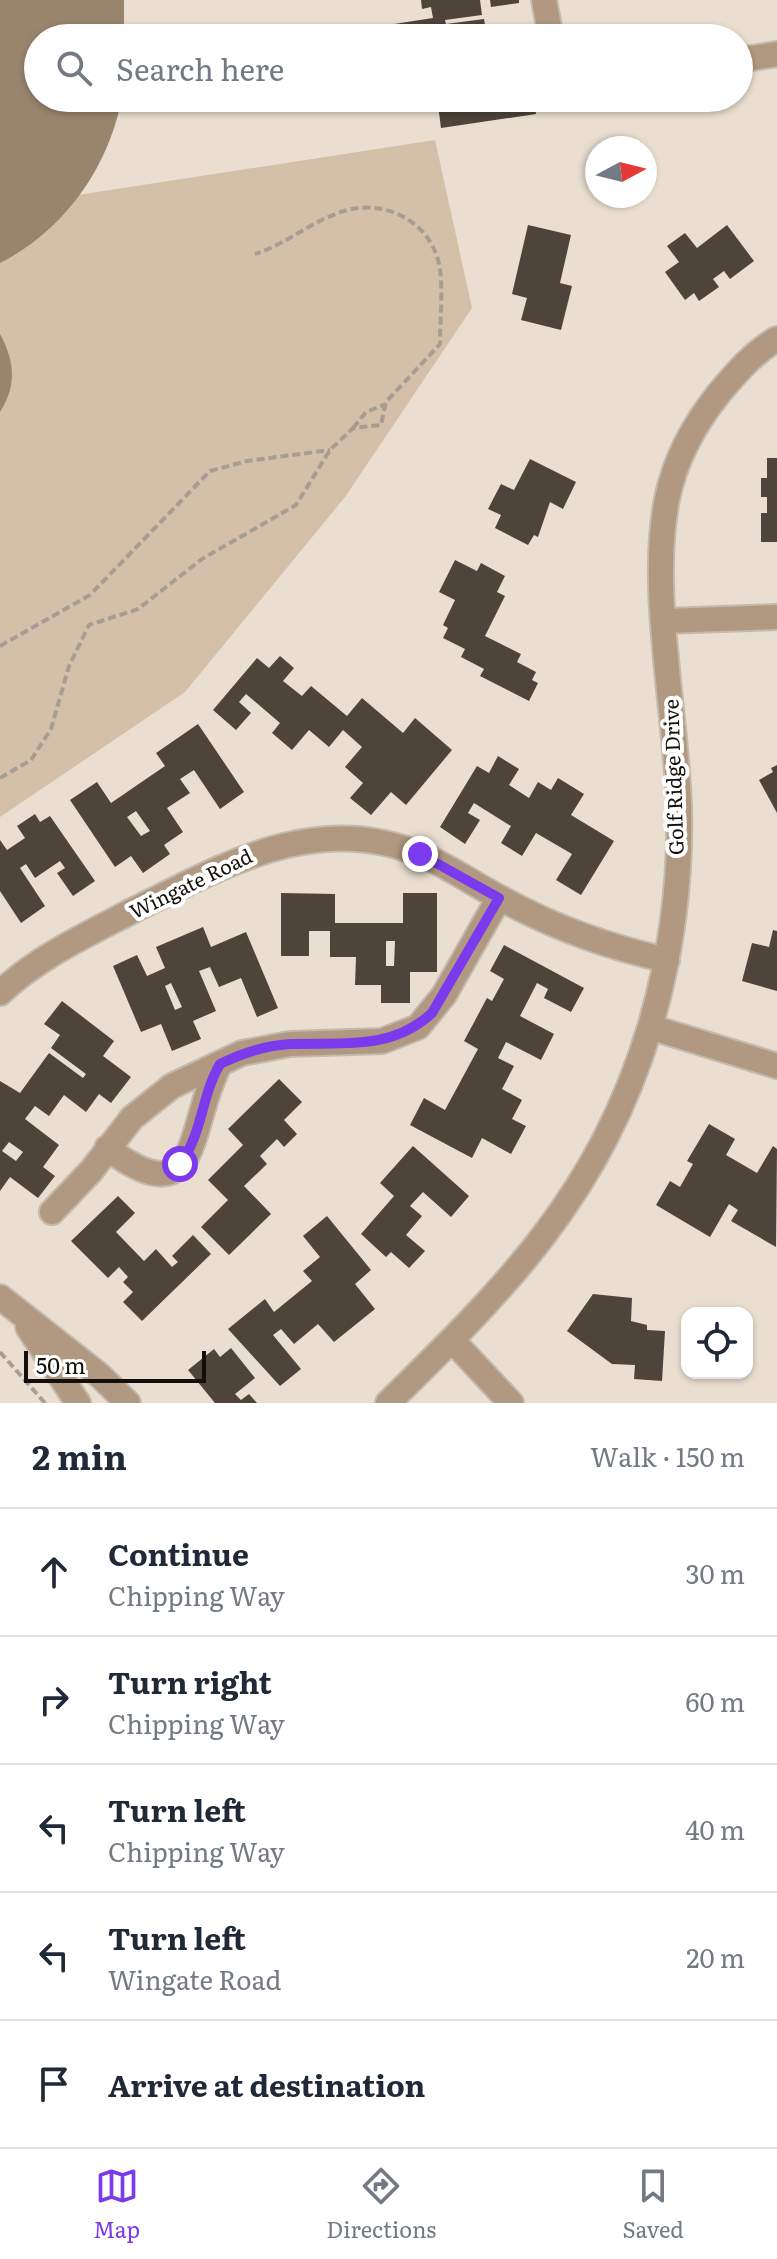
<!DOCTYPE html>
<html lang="en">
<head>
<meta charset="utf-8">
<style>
  :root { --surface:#fff; --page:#f2f2f3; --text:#1f2937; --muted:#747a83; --line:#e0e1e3; --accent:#7c3aed }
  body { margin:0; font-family:Literata,serif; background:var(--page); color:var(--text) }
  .controls { position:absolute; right:24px; bottom:24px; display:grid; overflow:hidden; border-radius:16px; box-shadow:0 2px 6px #0004 }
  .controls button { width:72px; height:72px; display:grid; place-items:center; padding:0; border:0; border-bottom:2px solid var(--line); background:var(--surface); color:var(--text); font:40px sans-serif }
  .compass { position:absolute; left:585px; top:136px; width:72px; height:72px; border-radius:50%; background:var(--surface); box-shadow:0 2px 6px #0004; rotate:83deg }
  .scale { position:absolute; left:24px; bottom:20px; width:182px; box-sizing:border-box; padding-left:8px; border:4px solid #130f0a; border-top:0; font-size:22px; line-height:28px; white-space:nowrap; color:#130f0a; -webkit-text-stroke:6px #fff; paint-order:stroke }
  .stop { position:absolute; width:24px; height:24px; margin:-18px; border:6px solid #7c3aed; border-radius:50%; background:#fff }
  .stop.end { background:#7c3aed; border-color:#fff; box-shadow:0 2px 8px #0008 }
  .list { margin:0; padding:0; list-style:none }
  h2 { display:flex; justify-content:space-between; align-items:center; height:104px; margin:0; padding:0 32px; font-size:34px }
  h2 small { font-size:26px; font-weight:400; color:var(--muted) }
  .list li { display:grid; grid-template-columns:52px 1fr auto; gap:24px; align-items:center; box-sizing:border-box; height:128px; padding:0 32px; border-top:2px solid var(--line) }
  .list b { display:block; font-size:30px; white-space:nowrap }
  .list p { margin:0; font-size:26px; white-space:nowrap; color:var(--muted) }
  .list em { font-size:26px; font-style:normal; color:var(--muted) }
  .icon { flex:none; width:44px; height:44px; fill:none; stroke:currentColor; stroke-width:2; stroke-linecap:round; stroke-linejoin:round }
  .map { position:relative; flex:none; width:777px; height:1403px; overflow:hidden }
  .search { position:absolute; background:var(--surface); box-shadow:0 2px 6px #0004; left:24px; right:24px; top:24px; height:88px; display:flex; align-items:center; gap:20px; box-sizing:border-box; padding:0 28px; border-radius:44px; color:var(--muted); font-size:30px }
  .sheet { height:744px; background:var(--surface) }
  nav { display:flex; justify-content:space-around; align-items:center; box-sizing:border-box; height:112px; border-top:2px solid var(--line); background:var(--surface); font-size:22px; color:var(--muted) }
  nav a { display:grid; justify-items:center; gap:4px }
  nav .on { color:var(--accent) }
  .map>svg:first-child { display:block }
  .green { fill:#d4bfa8 }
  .water { fill:#99856e }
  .building { fill:#4e4439; fill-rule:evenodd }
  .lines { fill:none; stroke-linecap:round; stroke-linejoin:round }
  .street-casing { stroke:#c3b9ac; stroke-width:28 }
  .path { stroke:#a79d92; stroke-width:4; stroke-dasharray:8 4; stroke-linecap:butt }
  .street { stroke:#b09980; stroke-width:24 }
  .route { stroke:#7c3aed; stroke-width:10 }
  .labels { text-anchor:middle; stroke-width:8; stroke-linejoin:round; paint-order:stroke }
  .street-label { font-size:20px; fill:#130f0a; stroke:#fff }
</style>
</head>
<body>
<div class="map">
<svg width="777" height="1403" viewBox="0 0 777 1403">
  <rect width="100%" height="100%" fill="#eaded0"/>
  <path class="green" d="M435,140L472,308L345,497L185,692L0,817V207Z"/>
  <path class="water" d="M0,0H124V38H38V98H122L121,102C107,170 63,231 0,263Z
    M0,334C15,362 17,385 0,412Z"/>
  <path class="building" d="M421,0H480L482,15L445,20L446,24L484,19L487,38H395L394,24L433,18L431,7L422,9Z
    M490,0H519V3L491,7Z
    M447,98H534L536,114L441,128L438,105L448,103Z
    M528,225L571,235L560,283L572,286L561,330L521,320L527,298L512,294Z
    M727,225L754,261L730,279L724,271L713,279L719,287L699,301L694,293L685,300L665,272L679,262L667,246L685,233L697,248Z
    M767,458H777V542H761V513H767V497H761V478H767Z
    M530,459L576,482L563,509L550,502L538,537L534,535L528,545L495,528L501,515L488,509L501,484L514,490Z
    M455,560L477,571L481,563L505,576L497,592L505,596L485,636L521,654L517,662L536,672L532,680L538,683L529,701L480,676L484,669L461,657L465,649L443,638L448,628L443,625L455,600L439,592Z
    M280,656L294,668L283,681L302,696L311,686L347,716L362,698L403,733L415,718L452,750L406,805L391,792L371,815L350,798L363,783L345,767L362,747L343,730L329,747L309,730L292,750L272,733L280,723L246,694L239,702L251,713L236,730L213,710L257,658L269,668Z
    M198,724L244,792L220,809L194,770L180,779L190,793L167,808L183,832L164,845L170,854L143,873L131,856L115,867L70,800L97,782L111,803L165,766L156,753ZM136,811L150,831L141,836L127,817Z
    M498,756L519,769L509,785L529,798L538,782L551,790L558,778L584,794L571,815L614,841L581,895L556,880L572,854L536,833L522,856L501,843L511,826L474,803L468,813L480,820L465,844L440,827L477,766L489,773Z
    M777,765V813L759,780L773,772L771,768Z
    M35,814L40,822L50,816L95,881L73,896L57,873L65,868L60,861L35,878L26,864L20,868L45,906L21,923L0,891V840L7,850L25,838L17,826Z
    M281,893L335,894V923H403V893H437V972H410V1003H381V985H355L356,957H330V931H309V956H281ZM386,941H395L394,966H386Z
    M203,927L211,947L246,932L278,1008L257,1017L241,978L219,987L210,967L199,971L216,1011L193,1021L201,1039L172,1051L161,1024L141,1032L113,966L137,955L147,976L165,968L156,947ZM171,983L182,1007L175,1010L165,986Z
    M773,930L777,931V991L742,981L752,943L769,947Z
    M504,945L584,988L571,1012L544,998L548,989L537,983L520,1016L554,1034L541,1060L506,1042L498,1058L514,1066L502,1089L522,1100L512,1119L526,1126L511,1154L482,1138L472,1158L410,1125L424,1098L445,1110L478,1049L464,1041L487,998L492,1001L504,979L490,971Z
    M62,1001L114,1041L103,1056L131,1077L111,1103L99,1094L86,1112L64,1095L49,1116L35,1106L25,1119L59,1145L43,1167L55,1176L38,1198L10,1177L0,1191V1081L20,1093L49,1053L83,1078L86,1074L51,1048L60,1035L44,1024ZM9,1142L23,1152L16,1161L2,1151Z
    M279,1079L302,1102L284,1120L297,1134L284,1147L277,1139L260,1156L267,1164L244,1186L271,1214L229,1255L201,1227L228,1200L208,1180L243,1145L228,1129Z
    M709,1124L735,1139L726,1155L757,1173L773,1146L777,1149L776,1247L731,1221L738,1210L729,1204L710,1237L656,1205L670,1181L680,1187L693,1164L687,1161Z
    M413,1146L469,1196L451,1217L423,1192L410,1206L422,1216L406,1235L425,1251L409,1268L391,1252L386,1257L361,1234L394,1196L380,1183Z
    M118,1196L135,1213L116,1232L144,1261L156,1249L172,1267L178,1262L172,1256L193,1235L211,1254L142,1321L123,1302L133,1292L123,1282L128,1277L119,1267L108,1278L71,1241Z
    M327,1216L371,1270L355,1284L375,1309L334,1342L318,1324L294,1344L281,1329L273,1335L301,1369L280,1386L228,1329L265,1299L274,1312L312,1281L303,1271L320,1257L303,1236Z
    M593,1294L632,1298L631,1321L647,1325V1330L665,1331L662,1381L634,1379L635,1365L612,1364L567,1331Z
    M231,1348L255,1378L235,1394L241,1400L249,1394L257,1403H215L188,1370L214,1349L220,1357Z"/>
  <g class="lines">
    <defs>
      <path id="street" d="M544,0L551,38
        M739,60L777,54
        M665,621L777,617
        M0,993C38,957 88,934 134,910C225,865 318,810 422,855C450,867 475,885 502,899C555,928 607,947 667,960
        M650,1027L777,1066
        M107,1148C204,1221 187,1121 220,1064
        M52,1212L91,1171L132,1118L172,1086L242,1053L290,1044L382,1041L418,1027L444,995L499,898
        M0,1297L98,1374L128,1403
        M28,1327L78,1403
        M452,1340L511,1403
        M388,1403C508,1286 600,1193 650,1027C671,956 681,880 679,806C676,712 649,589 667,499C675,459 695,423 720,392C737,372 754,352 777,339"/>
    </defs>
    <use href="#street" class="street-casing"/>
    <path class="path" d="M353,428L366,412L386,404
      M0,646L90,595L210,471L247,461L330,450
      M0,778L31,760L51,729L69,666L89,625L138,609L202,559L296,505L330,450L353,428L381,425L386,402L440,344C440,320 443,294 440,270C434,223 386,198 344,211C311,221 287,244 255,254
      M0,1352L45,1403"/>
    <use href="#street" class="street"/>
  </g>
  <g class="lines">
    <path class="route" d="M180,1164C203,1133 201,1096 220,1064C243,1053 265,1045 291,1044C342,1042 391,1051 432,1013L499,898L420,854"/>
  </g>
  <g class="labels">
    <g class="street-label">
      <text transform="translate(674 777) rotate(-92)" y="7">Golf Ridge Drive</text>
      <text transform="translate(191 884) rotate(-26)" y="7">Wingate Road</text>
    </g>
  </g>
</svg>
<div class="controls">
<button><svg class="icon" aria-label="locate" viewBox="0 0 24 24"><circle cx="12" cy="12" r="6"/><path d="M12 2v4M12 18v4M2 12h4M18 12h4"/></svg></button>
</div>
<svg class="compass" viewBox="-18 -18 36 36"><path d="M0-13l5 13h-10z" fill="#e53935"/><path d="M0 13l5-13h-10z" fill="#747a83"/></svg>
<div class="scale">50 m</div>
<div class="stop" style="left:180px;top:1164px"></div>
<div class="stop end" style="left:420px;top:854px"></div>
<div class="search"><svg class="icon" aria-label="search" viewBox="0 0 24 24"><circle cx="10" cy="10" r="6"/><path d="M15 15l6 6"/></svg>Search here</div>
</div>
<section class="sheet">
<h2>2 min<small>Walk · 150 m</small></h2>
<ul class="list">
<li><svg class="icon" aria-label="ahead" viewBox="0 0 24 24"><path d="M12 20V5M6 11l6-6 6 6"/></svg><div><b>Continue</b><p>Chipping Way</p></div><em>30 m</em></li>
<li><svg class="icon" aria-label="right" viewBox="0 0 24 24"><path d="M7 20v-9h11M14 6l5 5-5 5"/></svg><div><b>Turn right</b><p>Chipping Way</p></div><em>60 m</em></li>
<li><svg class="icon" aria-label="left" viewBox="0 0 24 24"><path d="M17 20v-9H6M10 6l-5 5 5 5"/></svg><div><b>Turn left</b><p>Chipping Way</p></div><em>40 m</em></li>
<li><svg class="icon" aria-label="left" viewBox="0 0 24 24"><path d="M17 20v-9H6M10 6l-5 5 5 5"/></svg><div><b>Turn left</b><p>Wingate Road</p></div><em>20 m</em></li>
<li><svg class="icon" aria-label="arrive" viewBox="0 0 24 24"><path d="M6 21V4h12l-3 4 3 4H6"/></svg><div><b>Arrive at destination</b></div></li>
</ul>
</section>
<nav>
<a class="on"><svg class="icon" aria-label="map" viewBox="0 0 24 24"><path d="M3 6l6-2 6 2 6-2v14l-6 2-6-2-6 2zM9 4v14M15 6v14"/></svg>Map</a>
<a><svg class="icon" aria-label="directions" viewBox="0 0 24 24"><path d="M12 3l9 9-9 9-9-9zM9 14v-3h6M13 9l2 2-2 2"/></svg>Directions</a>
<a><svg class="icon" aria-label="saved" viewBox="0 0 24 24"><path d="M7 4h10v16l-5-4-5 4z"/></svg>Saved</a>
</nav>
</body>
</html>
